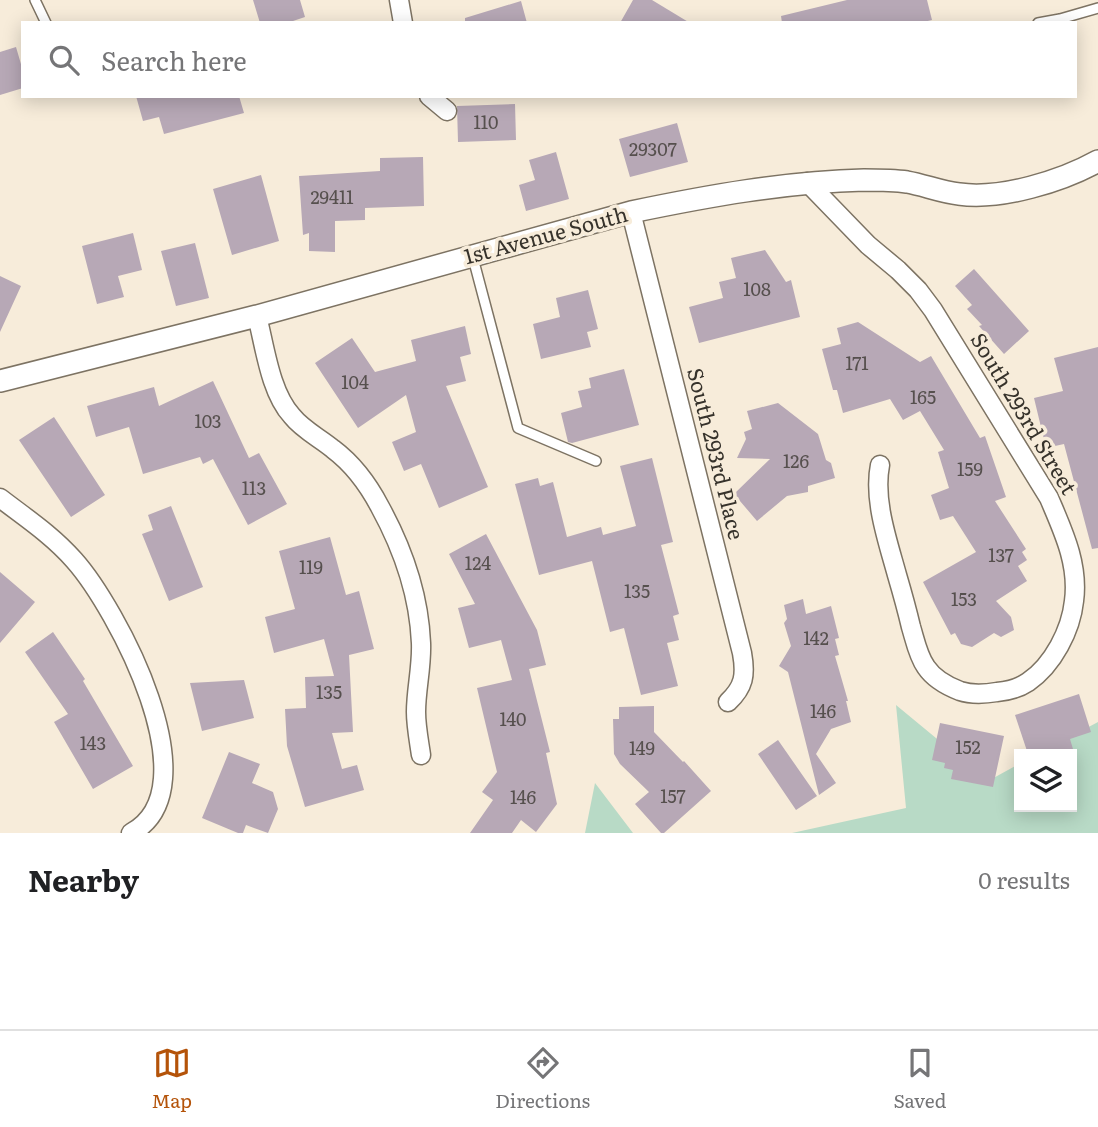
<!DOCTYPE html>
<html lang="en">
<head>
<meta charset="utf-8">
<style>
  :root { --surface:#fff; --page:#f6f6f6; --text:#202124; --muted:#757577; --line:#e0e0e0; --accent:#b45309 }
  body { margin:0; font-family:Literata,serif; background:var(--page); color:var(--text) }
  .controls { position:absolute; right:21px; bottom:21px; display:grid; overflow:hidden; border-radius:0px; box-shadow:0 4px 18px #0003 }
  .controls button { width:63px; height:63px; display:grid; place-items:center; padding:0; border:0; border-bottom:2px solid var(--line); background:var(--surface); color:var(--text); font:35px sans-serif }
  .list { margin:0; padding:0; list-style:none }
  h2 { display:flex; justify-content:space-between; align-items:center; height:91px; margin:0; padding:0 28px; font-size:30px }
  h2 small { font-size:23px; font-weight:400; color:var(--muted) }
  .icon { flex:none; width:38px; height:38px; fill:none; stroke:currentColor; stroke-width:2; stroke-linecap:round; stroke-linejoin:round }
  .map { position:relative; flex:none; width:1098px; height:833px; overflow:hidden }
  .search { position:absolute; background:var(--surface); box-shadow:0 4px 18px #0003; left:21px; right:21px; top:21px; height:77px; display:flex; align-items:center; gap:18px; box-sizing:border-box; padding:0 24px; border-radius:0px; color:var(--muted); font-size:26px }
  .sheet { height:196px; background:var(--surface) }
  nav { display:flex; justify-content:space-around; align-items:center; box-sizing:border-box; height:98px; border-top:2px solid var(--line); background:var(--surface); font-size:19px; color:var(--muted) }
  nav a { display:grid; justify-items:center; gap:4px }
  nav .on { color:var(--accent) }
  .map>svg:first-child { display:block }
  .green { fill:#b8dac6 }
  .building { fill:#b7a8b6 }
  .lines { fill:none; stroke-linecap:round; stroke-linejoin:round }
  .service-casing { stroke:#7d7363; stroke-width:12 }
  .minor-casing { stroke:#7d7363; stroke-width:21 }
  .tertiary-casing { stroke:#7d7363; stroke-width:24 }
  .service { stroke:#fff; stroke-width:9 }
  .minor { stroke:#fff; stroke-width:18 }
  .tertiary { stroke:#fff; stroke-width:21 }
  .labels { text-anchor:middle; stroke-width:7; stroke-linejoin:round; paint-order:stroke }
  .number-label { font-size:18px; fill:#56504e }
  .street-label { font-size:21px; fill:#36322b; stroke:#f7ecda }
</style>
</head>
<body>
<div class="map">
<svg width="1098" height="833" viewBox="0 0 1098 833">
  <rect width="100%" height="100%" fill="#f7ecda"/>
  <path class="green" d="M896,705L988,781L1019,764V807H1072V754H1038L1098,722V833H792L906,808Z
    M595,783L633,833H585Z"/>
  <path class="building" d="M253,0H300L305,17L287,23H260Z
    M633,0H652L690,23H620Z
    M847,0H927L932,20L919,23H782L781,16Z
    M521,1L527,23H465V18Z
    M16,47L23,71V88L0,95V52Z
    M136,96H239L244,113L164,134L159,117L143,121Z
    M515,104L516,140L458,142L457,106Z
    M677,123L688,162L630,177L619,139Z
    M556,152L569,199L526,211L519,185L535,180L529,160Z
    M423,157L424,206L365,208V220L335,221V252L309,251V233L303,235L299,176L380,171V158Z
    M261,175L279,241L232,255L213,189Z
    M133,233L142,270L118,276L124,297L97,304L82,246Z
    M195,243L209,298L176,306L161,251Z
    M765,250L786,282L791,280L800,317L699,343L689,307L723,298L719,282L736,278L731,258Z
    M974,269L1029,331L1004,354L979,326L982,325L967,309L972,305L955,286Z
    M0,276L21,286L0,332Z
    M588,290L598,329L587,332L591,347L541,359L533,324L560,317L556,298Z
    M858,322L920,362L931,356L980,438L985,436L1006,497L995,501L1026,549L1022,552L1027,560L1018,566L1027,581L996,601L1011,617L1014,630L1001,637L994,633L972,647L961,644L955,633L951,635L923,582L976,552L953,516L940,520L931,495L949,488L938,452L944,450L920,411L903,420L890,399L843,413L837,390H833L822,349L841,344L837,328Z
    M465,326L471,354L460,357L466,381L446,386L488,487L439,508L421,464L404,471L392,442L416,432L406,395L358,428L315,363L352,338L375,372L416,361L411,340Z
    M1098,347V548L1092,549L1064,444L1046,448L1034,398L1063,391L1054,358Z
    M624,369L639,425L572,443L568,442L561,413L582,407L578,391L591,388L589,378Z
    M213,381L249,458L259,453L287,504L248,525L213,459L203,464L200,457L143,474L129,427L96,437L87,406L154,387L159,406Z
    M778,403L818,434L826,460L831,463L835,478L808,486V492L787,496L757,521L734,494L770,459L737,458L746,439L744,432L752,429L747,411Z
    M54,417L105,495L71,517L19,440Z
    M652,458L673,542L661,545L679,614L673,616L679,640L667,643L678,686L641,695L624,628L610,632L592,561L539,575L515,484L538,478L540,486L553,482L567,537L601,527L603,535L636,526L620,466Z
    M171,506L203,587L169,601L142,534L153,530L148,515Z
    M486,534L537,630L546,665L529,669L550,752L546,753L557,804L536,832L521,820L512,833H470L493,800L482,792L497,772L477,688L512,680L501,640L469,648L458,608L475,604L449,554Z
    M330,537L346,595L359,591L374,649L349,655L353,732L332,733L342,769L357,765L364,790L305,807L287,746L285,709L306,708L305,677L334,676L324,639L274,653L265,617L295,609L279,551Z
    M0,572L35,602L0,643Z
    M803,599L806,614L831,606L839,638L835,639L839,655L835,656L848,701H846L851,722L831,729L816,754L836,783L819,795L788,672L779,666L791,646L784,623L787,619L784,605Z
    M53,632L85,679L83,681L133,766L93,789L54,722L68,714L25,652Z
    M244,680L254,718L202,731L190,683Z
    M1079,694L1091,732L1070,739L1073,749L1056,754H1028L1015,715Z
    M654,706V732L683,762L684,761L711,791L664,833H661L635,804L649,792L620,764L614,754L613,719H619V707Z
    M940,723L1004,736L993,787L951,779L953,770L944,768L945,763L932,760Z
    M778,740L817,796L796,810L758,754Z
    M229,752L260,764L252,783L273,792L278,809L268,833L246,825L243,833H238L202,818Z"/>
  <g class="lines">
    <defs>
      <path id="service" d="M35,0L46,23
        M1038,23L1060,19L1098,8
        M473,258L518,428L596,461"/>
      <path id="minor" d="M399,0L403,23
        M429,96L447,111
        M807,182L868,245L898,270L918,290L933,310L1049,498C1063,531 1079,564 1074,601C1071,630 1053,665 1028,682C1019,688 1008,691 997,692C985,694 972,695 960,691C947,686 934,679 926,667C918,656 915,640 911,627C907,610 902,592 897,575C888,542 873,500 880,465
        M631,212L742,653C746,675 744,687 728,702
        M257,316C265,347 270,392 292,416C303,430 320,438 333,449C353,464 369,486 380,507C403,549 419,595 421,643C422,667 416,689 416,712C416,726 419,741 421,755
        M0,498C26,518 52,535 74,560C116,607 214,789 131,833"/>
      <path id="tertiary" d="M0,381L257,316L631,212C708,196 785,182 864,180C878,180 893,180 907,182C924,185 941,192 959,194C1001,200 1062,181 1098,161"/>
    </defs>
    <use href="#service" class="service-casing"/>
    <use href="#minor" class="minor-casing"/>
    <use href="#tertiary" class="tertiary-casing"/>
    <use href="#service" class="service"/>
    <use href="#minor" class="minor"/>
    <use href="#tertiary" class="tertiary"/>
  </g>
  <g class="labels">
    <g class="number-label">
      <text x="486" y="129">110</text>
      <text x="653" y="156">29307</text>
      <text x="332" y="204">29411</text>
      <text x="757" y="296">108</text>
      <text x="857" y="370">171</text>
      <text x="355" y="389">104</text>
      <text x="923" y="404">165</text>
      <text x="208" y="428">103</text>
      <text x="796" y="468">126</text>
      <text x="970" y="476">159</text>
      <text x="254" y="495">113</text>
      <text x="1001" y="562">137</text>
      <text x="478" y="570">124</text>
      <text x="311" y="574">119</text>
      <text x="637" y="598">135</text>
      <text x="964" y="606">153</text>
      <text x="816" y="645">142</text>
      <text x="329" y="699">135</text>
      <text x="823" y="718">146</text>
      <text x="513" y="726">140</text>
      <text x="93" y="750">143</text>
      <text x="968" y="754">152</text>
      <text x="642" y="755">149</text>
      <text x="673" y="803">157</text>
      <text x="523" y="804">146</text>
    </g>
    <g class="street-label">
      <text transform="translate(546 236) rotate(-15)" y="7">1st Avenue South</text>
      <text transform="translate(1023 414) rotate(59)" y="7">South 293rd Street</text>
      <text transform="translate(715 454) rotate(76)" y="7">South 293rd Place</text>
    </g>
  </g>
</svg>
<div class="controls">
<button><svg class="icon" aria-label="layers" viewBox="0 0 24 24"><path d="M12 4l9 5-9 5-9-5zM3 14l9 5 9-5"/></svg></button>
</div>
<div class="search"><svg class="icon" aria-label="search" viewBox="0 0 24 24"><circle cx="10" cy="10" r="6"/><path d="M15 15l6 6"/></svg>Search here</div>
</div>
<section class="sheet">
<h2>Nearby<small>0 results</small></h2>
<ul class="list">
</ul>
</section>
<nav>
<a class="on"><svg class="icon" aria-label="map" viewBox="0 0 24 24"><path d="M3 6l6-2 6 2 6-2v14l-6 2-6-2-6 2zM9 4v14M15 6v14"/></svg>Map</a>
<a><svg class="icon" aria-label="directions" viewBox="0 0 24 24"><path d="M12 3l9 9-9 9-9-9zM9 14v-3h6M13 9l2 2-2 2"/></svg>Directions</a>
<a><svg class="icon" aria-label="saved" viewBox="0 0 24 24"><path d="M7 4h10v16l-5-4-5 4z"/></svg>Saved</a>
</nav>
</body>
</html>
